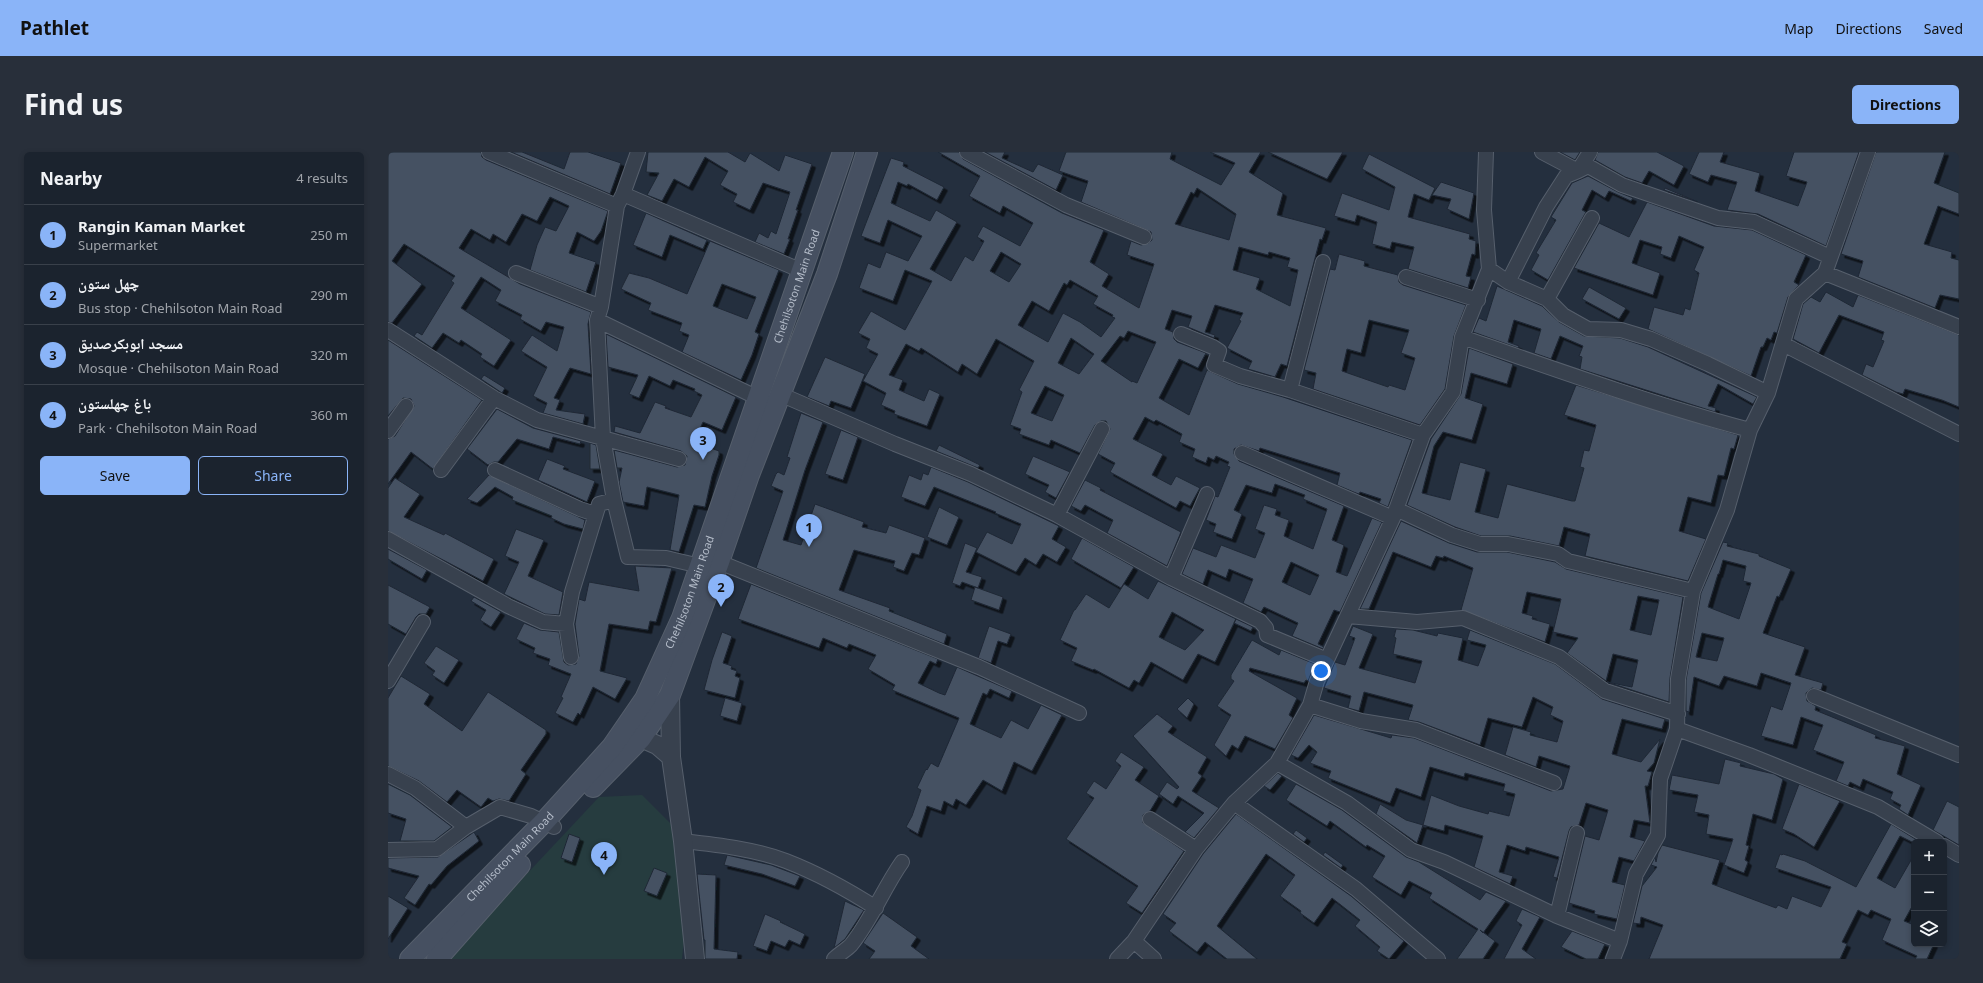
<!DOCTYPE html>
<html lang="en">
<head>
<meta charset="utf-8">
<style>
  :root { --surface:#1b232e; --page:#282f3a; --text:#f1f3f6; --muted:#a0a4aa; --line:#39404a; --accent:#8ab4f8 }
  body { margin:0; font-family:"Noto Sans","Noto Naskh Arabic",sans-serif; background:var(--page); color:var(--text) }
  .controls { position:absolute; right:12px; bottom:12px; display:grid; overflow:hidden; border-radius:6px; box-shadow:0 2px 6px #0003 }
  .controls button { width:36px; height:36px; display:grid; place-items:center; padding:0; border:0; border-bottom:1px solid var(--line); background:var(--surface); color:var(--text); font:20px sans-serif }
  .you { position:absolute; left:933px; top:519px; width:14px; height:14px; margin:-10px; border:3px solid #fff; border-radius:50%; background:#1a73e8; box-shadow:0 0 0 6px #1a73e833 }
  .badge { display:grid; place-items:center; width:26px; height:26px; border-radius:50%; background:var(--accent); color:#111; font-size:13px; font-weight:700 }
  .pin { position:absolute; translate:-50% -33px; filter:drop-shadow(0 1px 2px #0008) }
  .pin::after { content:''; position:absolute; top:21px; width:14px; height:12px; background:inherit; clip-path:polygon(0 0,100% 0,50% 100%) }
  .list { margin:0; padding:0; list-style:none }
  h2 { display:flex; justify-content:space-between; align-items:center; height:52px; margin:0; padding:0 16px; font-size:17px }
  h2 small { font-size:13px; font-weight:400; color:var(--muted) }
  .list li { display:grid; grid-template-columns:26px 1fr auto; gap:12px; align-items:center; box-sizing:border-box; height:60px; padding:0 16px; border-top:1px solid var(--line) }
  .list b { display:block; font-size:15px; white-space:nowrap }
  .list p { margin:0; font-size:13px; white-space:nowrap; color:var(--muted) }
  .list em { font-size:13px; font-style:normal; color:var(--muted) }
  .actions { display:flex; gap:8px; padding:12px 16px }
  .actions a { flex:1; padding:9px 0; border:1px solid var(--accent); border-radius:6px; text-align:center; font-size:14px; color:var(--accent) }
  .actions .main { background:var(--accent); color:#111 }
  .icon { flex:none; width:22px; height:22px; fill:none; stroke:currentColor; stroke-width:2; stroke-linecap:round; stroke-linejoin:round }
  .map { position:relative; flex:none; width:1571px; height:807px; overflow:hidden; border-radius:6px }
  header { display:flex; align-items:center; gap:24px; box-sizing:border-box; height:56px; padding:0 20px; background:var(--accent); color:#111 }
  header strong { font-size:19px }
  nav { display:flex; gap:22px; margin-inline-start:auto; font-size:14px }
  .intro { display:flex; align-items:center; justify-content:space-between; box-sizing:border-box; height:96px; padding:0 24px }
  h1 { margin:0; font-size:28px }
  .button { padding:10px 18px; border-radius:6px; background:var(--accent); color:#111; font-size:14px; font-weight:700 }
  main { display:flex; gap:24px; padding:0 24px }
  aside { flex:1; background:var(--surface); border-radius:6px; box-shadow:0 2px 6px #0003 }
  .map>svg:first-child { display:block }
  .green { fill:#263c3f }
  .building { fill:#455162; stroke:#1f2835; fill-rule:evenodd; filter:url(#shadow) }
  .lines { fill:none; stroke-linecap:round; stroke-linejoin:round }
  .minor-casing { stroke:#565f6c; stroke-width:16 }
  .tertiary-casing { stroke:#565f6c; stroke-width:20 }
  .secondary-casing { stroke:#565f6c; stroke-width:22 }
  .minor { stroke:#38414e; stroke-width:14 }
  .tertiary { stroke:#38414e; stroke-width:18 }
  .secondary { stroke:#465061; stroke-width:20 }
  .labels { text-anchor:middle; stroke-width:3.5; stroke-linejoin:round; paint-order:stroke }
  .street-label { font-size:11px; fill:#b4bcc9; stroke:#1d2633 }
</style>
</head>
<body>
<header>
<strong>Pathlet</strong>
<nav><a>Map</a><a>Directions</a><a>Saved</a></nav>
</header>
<div class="intro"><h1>Find us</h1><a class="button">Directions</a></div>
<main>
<aside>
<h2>Nearby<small>4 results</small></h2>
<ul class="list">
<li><span class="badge">1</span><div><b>Rangin Kaman Market</b><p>Supermarket</p></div><em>250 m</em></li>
<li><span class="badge">2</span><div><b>چهل ستون</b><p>Bus stop · Chehilsoton Main Road</p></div><em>290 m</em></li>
<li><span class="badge">3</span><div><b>مسجد ابوبکرصدیق</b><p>Mosque · Chehilsoton Main Road</p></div><em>320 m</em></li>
<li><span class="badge">4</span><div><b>باغ چهلستون</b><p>Park · Chehilsoton Main Road</p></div><em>360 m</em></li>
</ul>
<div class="actions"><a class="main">Save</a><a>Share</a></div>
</aside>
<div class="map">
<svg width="1571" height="807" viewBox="0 0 1571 807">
  <defs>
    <filter id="shadow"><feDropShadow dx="3.5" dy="3.5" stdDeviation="0" flood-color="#0009"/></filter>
  </defs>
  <rect width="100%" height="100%" fill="#242f3e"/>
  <path class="green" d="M254,643L290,679L298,767L294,807H59L211,645Z"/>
  <path class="building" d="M0,0H93L94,5L98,8L220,59L213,79L206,89L189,80L181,101L208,110L198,140L142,118L149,93L157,75L168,79L181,54L162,45L149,69L134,62L118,90L105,82L102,88L83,77L71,96L132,132L203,160L200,172L203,222L182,216L166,246L172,248L168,258L197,262L195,272L155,261L159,251L145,244L159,215L133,199L144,183L169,199L176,175L158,170L153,179L132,167L134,163L107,149L113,138L93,125L73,156L123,188L106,214L92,205L94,202L73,188L71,191L55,181L44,196L26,184L29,180L34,183L66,131L63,129L67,124L16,92L4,109L34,132L4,171L0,170Z
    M123,0H134L176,17L182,0H200L233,11L222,42Z
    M260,0H340L357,10L362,1L391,19L397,3L424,12L408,58H410L400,87H402L396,102L367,90L371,81L380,86L383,79L388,82L402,40L375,31L362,58L345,50L349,42L332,33L340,19L317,5L301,35L286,27L274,49L259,43L271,21L258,20Z
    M550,0H571L575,7L674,61L716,78L702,110L721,122L714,134L751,156L766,112L739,103L743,89L753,93L761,91L764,88L763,80L693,50L700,29L671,19L678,0H784L782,7L833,33L847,11L822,0H873L861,20L895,41L889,63L938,76L934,88L932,87L899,214L893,212L887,225L860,217L864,209L839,196L853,169L851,168L855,161L827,153L817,180L827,183L826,186L800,175L804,164L784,158L777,177L785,180L786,187L789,190L818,201L810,216L791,207L771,246L801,263L819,218L850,232L895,245L1024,288L1000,355L991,351L993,347L972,340L971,342L968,341L949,333L952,321L872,296L871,299L853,293L846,297V302L851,309L956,354L944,388L956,393L948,420L959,424L984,366L994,370L952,460L946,458L930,492L936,495L935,497L904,484L910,471L876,455L873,460L855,451L865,427L841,417L838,426L820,418L815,432L794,422L805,396L828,405L833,393L867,406L877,381L867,377L876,353L889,357L887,363L901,368L896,384L925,397L939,357L915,347L917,343L887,332L884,341L858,333L846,358L854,362L844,387L825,380L828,372L818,368L827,344L830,345L842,315L839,314L841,310L828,304L826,308L820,305L818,311L804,305L807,297L791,290L794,282L768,268L766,270L757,265L745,287L775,302L764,323L783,333L788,324L812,336L802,354L792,349L788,356L722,320L727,311L710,302L722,277L718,269H713L707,273L692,301L663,288L661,293L631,282L633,277L622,273L634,240L631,238L646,209L608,187L589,222L574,212L570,220L533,196L531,199L518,192L501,223L515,228L511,238L536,249L541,237L552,242L539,274L506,262L507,259L493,253L498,241L475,229L490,202L478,196L482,187L470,181L483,159L517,178L544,129L517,118L505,149L471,136L480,111L492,116L498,100L520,109L534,84L500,68L492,91L473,84L503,6L516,10L515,14L556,35L549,48L520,32L519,34L510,30L503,51L542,69L548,58L569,70L542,117L563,129L577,104L585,109L596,89L589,85L595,74L632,94L645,71L615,54L612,61L581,44L592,24ZM809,36L848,62L841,88L787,72L803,40L806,42ZM851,95L880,103L881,100L902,106L899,115L910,118L902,154L868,137L872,126L845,118ZM613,100L633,112L621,130L602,119ZM682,128L710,144L705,152L725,163L724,165L727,166L713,185L692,170L675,161L660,190L630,173L644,149L661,159L676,131L679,133ZM740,179L768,190L749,231L744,229V230L713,209L732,184L736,186ZM683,186L706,202L691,222L670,211ZM657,234L676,243L664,269L643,261ZM903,410L931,423L922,443L894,430Z
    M597,0H617L614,6L645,20L650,12L675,23L668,38Z
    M880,0H955L939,27Z
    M1172,0H1192L1187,8Z
    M1210,0H1269L1296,14L1286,33L1261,19L1254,31L1237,25L1207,8Z
    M1311,0H1336L1332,10L1372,21L1367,39L1410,54L1419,30L1398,24L1406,0H1471L1438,94L1370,62L1339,58L1349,30L1323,23L1320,30L1301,22Z
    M1488,0H1557L1546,31L1571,41V62L1550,54L1536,92L1564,100L1563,106L1571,108V147L1552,143L1547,156L1470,125L1475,109L1453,102Z
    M981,2L1047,36L1041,48L1026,42L1020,65L1082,82L1081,87L1088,89L1087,103L1084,102L1078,124L1083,125L1080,136L1020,117L1026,95L1004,90L1002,97L984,92L989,70L969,63L967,70L946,64L954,41L1001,58L1007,35L974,17Z
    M1200,24L1230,40L1245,46L1243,49L1221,39L1217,46L1204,38L1194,58L1198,60L1160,128L1143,118L1151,103L1148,101L1168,68L1163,65L1184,31Z
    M1053,30L1086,41L1081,67L1059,57L1063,47L1044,43Z
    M1277,36L1310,50L1276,38Z
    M1259,50L1326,74L1364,78L1418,103L1406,130L1411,133L1400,145L1389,181L1386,180L1383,188L1379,186L1375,195H1373L1363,224L1260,177L1266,155L1295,163L1297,156L1302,158L1311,121L1306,118L1316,95L1291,84L1283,106L1272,102L1274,95L1252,88L1244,111L1272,121L1265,143L1186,116L1211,71L1241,85Z
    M258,61L319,88L315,97L282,83L274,105L245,93Z
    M322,89L391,118L367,180L371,182L364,203L353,228L294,200L301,183L291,179L294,171L260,158L263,151L233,137L241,121L261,126L299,142ZM334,132L368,145L359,167L325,154Z
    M951,102L977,109L976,114L1010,123L1011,130L1015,133L1078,153L1066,184L1057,237L1032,273L925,237L928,221L916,218L942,117L947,118ZM981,168L1021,178L1013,201L1027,206L1017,238L1001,233L1000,235L954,219L959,197L973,201Z
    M1109,134L1154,154L1171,170L1196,184L1232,186L1260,195L1369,245L1365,252L1330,232L1320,254L1328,256L1327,260L1192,217L1194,205L1191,204L1195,194L1172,184L1163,207L1146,201L1153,177L1126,168L1120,190L1131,194L1130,196L1085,180L1091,166L1098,169Z
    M1201,135L1238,156L1231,167L1194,147Z
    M1438,140L1465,155L1470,143L1571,183V255L1554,248L1517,237L1515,242L1508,240L1474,223L1478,212L1485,215L1496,189L1493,188L1496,180L1451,163L1431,201L1405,187L1415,152L1423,145L1432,150Z
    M218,182L348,245L334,278L315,270L306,290L331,299V303L324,324L317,355L306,353L291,400L282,398L291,343L259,335L256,354L235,350L231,330L234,316H229L226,298L289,315L297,313L299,304L293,299L226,280L227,274L252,281L267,250L278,254L277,256L303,265L314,243L306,239L307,237L285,228L282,234L261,224L251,246L241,242L250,223L220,215Z
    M0,188L94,248L45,317L23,300L0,332V287L7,284L26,254L23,247L15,246L0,264Z
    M1081,196L1125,212L1119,232L1083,221L1077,246L1095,252L1084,288L1055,280L1046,294L1034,341L1062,348L1072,310L1098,317L1087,360L1110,366L1119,332L1184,349H1187L1196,316L1192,315L1196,298L1201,299L1208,273L1176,263L1188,233L1350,283L1346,297L1343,296L1336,324L1330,323L1323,351L1300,345L1291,379L1318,387L1300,429L1197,404L1202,382L1176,375L1171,394L1122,384H1093L1067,375L1019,353L1043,287L1073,242Z
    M437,205L477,222L463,256L443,249L441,254L419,245Z
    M96,223L117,236L114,241L93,227Z
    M109,257L145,276L193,289L192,292L165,285L161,297L129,287L110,310H106L100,313L79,297Z
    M413,261L435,270L417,318L395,388L413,393L427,352L476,370L474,375L498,381L501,373L537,386L531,403L524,401L516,419L505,415L507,409L466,398L451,438L502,456L501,459L559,482L556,492L368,416L395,339L383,334L388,322L390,320L396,323L402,306L399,305Z
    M453,278L470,285L455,328L437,322Z
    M202,291L208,293L212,317H202Z
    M551,293L592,313L590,316L548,299Z
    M645,304L682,320L668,346L657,340L661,333L637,322Z
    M159,307L177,314L175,317L207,329L199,350L150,328Z
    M543,315L580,330L671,374L664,387L678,395L669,410L655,402L648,413L637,406L628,420L588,400L599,380L624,392L633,372L607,361L608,360L546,335L537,354L513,345L521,323L533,328L535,321L540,323Z
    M101,323L197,368L195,377L176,372L163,366L164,364L124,348L125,345L107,335L89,351L79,347Z
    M7,326L32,342L16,365L56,383L57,381L106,407L95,429L0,379V336Z
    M697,328L713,336L712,338L793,380L779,414L719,381L725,368L697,353L693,359L683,354Z
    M551,355L571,365L559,393L539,385Z
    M1013,369L1061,391L1089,400H1119L1167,410L1178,417L1295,445L1282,526L1281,550L1219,530L1244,535L1250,508L1225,502L1218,529L1179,501L1190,486L1165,480L1173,447L1139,440L1134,461L1145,464L1144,467L1162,472L1157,490L1073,458L1085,416L1056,404L1055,406L1048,404L1043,415L1005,400L981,457H972ZM1250,444L1271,448L1263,483L1242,478Z
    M128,377L156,388L140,424L175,440L171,463L157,462L116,442L131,410L117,404Z
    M694,386L746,415L733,436L683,407Z
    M1335,390L1340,391L1339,394L1371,402V404L1403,417L1391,445L1389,444L1375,481L1417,495L1407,523L1435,531L1433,538L1424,536L1418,541L1419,549L1428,554L1427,558L1488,583L1487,586L1517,594L1509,622L1533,633L1520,663L1511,657L1513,653L1502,647L1505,640L1475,627L1472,635L1462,630L1460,634L1448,629L1456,610L1425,598L1435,573L1413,565L1405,593L1373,584L1383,554L1394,558L1403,531L1373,521L1369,534L1336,524L1331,534L1306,525L1301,560L1298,559V528L1313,441ZM1335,408L1358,414L1355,429L1363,431L1351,467L1320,455L1330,422H1331ZM1314,481L1336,486L1329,509L1308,505Z
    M577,391L589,396L578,420L594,425L590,436L574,430L572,434L564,431Z
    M0,397L39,418L34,427L0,407Z
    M247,414L284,416L268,470L262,469L260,478L221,472L212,519L239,526L227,547L205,535L192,563L190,561L185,570L167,561L175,546L173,545L183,522L160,513L162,507L145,501L147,496L128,487L136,471L152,478L171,480L176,510L180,513L188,512L191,504L187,472L191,447L197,449L201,430L251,439Z
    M770,429L848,467L827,510L810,502L795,528L763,510L751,531L746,528L741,536L706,517L705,518L683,509L689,496L672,488L686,458H687L698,442L721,456L736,432L760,447ZM784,460L816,478L797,498L771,485Z
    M363,432L550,507L548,512L542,509L530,531L551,541L557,543L569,515L624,539L621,546L602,537L599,543L595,541L582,572L613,586L623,568L640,577L653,553L674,563L644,619L626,610L614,639L595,628L578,653L568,647L565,654L556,649L553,659L539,654L530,682L518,675L524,664L533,638L529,636L538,617L539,618L543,611L550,615L571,566L504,538L507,533L480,517L488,503L461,492L459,496L435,486L431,496L350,467Z
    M0,433L42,455L38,462H31L28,465L18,482L0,472Z
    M587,435L615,445L611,458L583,448Z
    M86,445L113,460L103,475L92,468L98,458L83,449Z
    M848,467L865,475L863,479L846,471Z
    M601,474L623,482L619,492L610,489L603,511L590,506Z
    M965,474L985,482L971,516L1027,531L1034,509L1005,502L1008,486L1006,485L1008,477L1025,478L1049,484L1050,481L1075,486L1070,508L1090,514L1098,493L1079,488L1082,478L1167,512L1214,547L1277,567L1274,577L1234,567L1224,602L1253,610L1272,587L1266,611L1259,619L1264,620L1260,634H1257L1262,671L1246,668L1242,685L1257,689L1246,709L1231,705L1224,730L1237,733L1229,767L1206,762L1207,759L1181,751L1197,684L1211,688L1220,658L1198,651L1191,673L1183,675L1181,679L1169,726L1165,725L1171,705L1138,695L1137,699L1119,693L1111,720L1125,724L1122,732L1086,715L1095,684L1057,673L1056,679L1035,673L1043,643L1071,654L1100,662L1101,659L1121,664L1127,642L1115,639L1117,632L1077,621L1076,625L1042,615L1033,645L1008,636L1002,651L940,626L943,619L922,611L929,600L921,593L910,606L903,603L926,563L1003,586L1004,583L1026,586L1163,639L1175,637L1182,614L1151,604L1148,615L1117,603L1125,575L1143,580L1142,583L1169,590L1175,569L1162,563L1165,555L1145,545L1134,575L1100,566L1092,593L1031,570L1020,568L1025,553L976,540L971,559L960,556L963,544L936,536L947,510L957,513L967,486L961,484Z
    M334,480L344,484L335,511L344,514L343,517L349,519L347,524L352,526L347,546L316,538L324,508Z
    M864,488L891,503L893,498L927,512L920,529L918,528L916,531L862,516L861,519L909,546L901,563L905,566L887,597L857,584L850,597L844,593L838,604L826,593L843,563L829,554L846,529L843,527V523Z
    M48,494L71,508L56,531L44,523L47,519L36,511Z
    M13,524L42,542L36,552L74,579L100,540L158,578V582L133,618L138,622L121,649L111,647L105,649L100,646L93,655L69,638L59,650L31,629L0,614V546Z
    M337,546L354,551L349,569L332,564Z
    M800,546L806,552L799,566L789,557Z
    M769,562L785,574L780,580L819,605L810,621L814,624L804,639L831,656L806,686L797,680L816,661L790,644L785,652L771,642L779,630L789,637L791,635L745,584Z
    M733,600L756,615L747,628L771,644L762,659L755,663V671L796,699L754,761L738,751L750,734L678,687L706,646L698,641L706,629L718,637L733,614L727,609Z
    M1337,607L1353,611L1352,614L1386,622L1395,627L1384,668L1365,662L1358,693L1361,694L1357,708L1360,710L1356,721L1336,713L1345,687L1318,682L1321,663L1306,660L1310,643L1281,638L1284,623L1331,632Z
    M890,621L894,624L882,638L876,634Z
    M0,632L22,643L64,675L46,689H12L18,667L0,661Z
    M908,632L954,658L1018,705L1031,710L1092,748L1098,740L1118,749L1095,781L1092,778L1107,789L1095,807H1069L1090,777L1041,746L1044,741L1021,729L1013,743L984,725L997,704L979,693L978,695L942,669L939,674L898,648Z
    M1411,632L1452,649L1426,695L1406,682L1394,677Z
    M1559,649L1571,655V693L1545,678Z
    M992,652L1018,668L1035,673L1029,691L988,662Z
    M848,662L963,744L1016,789L1001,807L989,799L992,795L967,774L972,768L944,746L926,771L912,761L913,759L892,744L907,723L878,702L829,774L869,807H839L817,790L809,800L781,779L788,771L775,762L815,702Z
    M1503,672L1532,690L1526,691L1512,684L1489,726L1507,736L1526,703V751L1516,769L1526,773V792H1546L1539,807H1527L1529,804L1494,788L1503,767L1483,758L1480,763L1470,758L1454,790L1459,792L1452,807H1261L1275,773L1253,765L1252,772L1245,771L1254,734L1269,715L1263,713L1267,705L1268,710L1270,701L1274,693L1332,708L1324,732L1388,756L1390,753L1399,757L1404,744L1433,755L1443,735L1387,716L1392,702L1394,703L1395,702L1417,709L1468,735Z
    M908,678L919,686L916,690L905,682Z
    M86,680L91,689L59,714L43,733L41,732L27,753L16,746L31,724L0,716V706L50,705Z
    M181,682L192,686L184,710L173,706Z
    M937,700L955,713L953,716L935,703Z
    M339,703L383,713L412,724L407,734L374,722L336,713Z
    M266,716L279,721L269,744L256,739Z
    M309,722L328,723L326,797L350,800L349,807H317V788H316Z
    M0,744L20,756L0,787Z
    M457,749L476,758L457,787L446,796Z
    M1134,757L1152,765L1134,797L1148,807H1116L1134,773L1128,769Z
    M495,761L529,785L523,794L541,807H481L487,799L475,791Z
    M377,762L393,769L392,770L417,782L412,793L401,788L397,795L383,789L379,799L365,794Z
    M1184,779L1217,792L1210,807H1198L1173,795Z"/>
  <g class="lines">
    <defs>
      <path id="minor" d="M101,0L229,54
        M250,0L235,42L229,54L213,155L209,168L215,286L226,348L240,405L278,406L312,414
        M579,0L678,53L756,85
        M1154,0L1190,19L1200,14L1234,33L1330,66L1366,70L1442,105
        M235,42L414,119
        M1101,117L1120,130L1159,147L1175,163L1200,177L1233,178L1263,187L1320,212L1380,241
        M128,121L213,155
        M1437,121L1571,175
        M1018,125L1090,148
        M1120,130L1158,55L1178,24L1190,19L1202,0
        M1159,147L1204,66
        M209,168L370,246
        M0,178L106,246L149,268L291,307
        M793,182L825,195L831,199L826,213L852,224L902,238L1035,283
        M1074,185C1169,218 1264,252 1362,278
        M1395,192L1571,282
        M902,238L935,110
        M394,243L507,292L583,322L669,363L783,426L872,469L878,476L879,483L939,508
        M0,279L18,254
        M854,301L1005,366
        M53,318L106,246
        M107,318L192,357L207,362
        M1008,357L1064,383L1092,392H1120L1170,402L1180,409L1305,439
        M669,363L714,277
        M0,387L120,454L155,470L178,472
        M331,410L591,515L691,561
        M783,426L819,342
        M960,464L1029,470L1075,466L1171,505L1217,539L1290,562
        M183,505L178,472L184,440L211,352L226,348
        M0,529L35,470
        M1426,544L1571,603
        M922,553L973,569L1028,578L1166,631
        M1289,577L1361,603L1490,655L1549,690
        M889,611L959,651L1023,698L1056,710L1169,764L1232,789
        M0,622L27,636L78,675
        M846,651L968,737L1050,807
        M762,667L808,697
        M295,689C330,693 366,697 398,709C429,721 460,738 488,756
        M1556,694L1571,703
        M0,698L49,697L78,675L112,655L143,664L166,675
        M1169,764L1189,681
        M746,789L766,807
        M446,807C451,802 458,798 463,793C484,767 495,737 514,710
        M729,807L746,789L808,697L846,651L889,611L922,553L929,529L1005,366L1035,283L1065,240L1074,185L1101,117L1096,58L1098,0
        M1225,807L1232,789L1248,722L1270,683L1272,627L1289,577L1290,527L1305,439L1339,358L1362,278L1380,241L1408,147L1437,121L1480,0"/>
      <path id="tertiary" d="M282,543L283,605L295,689L307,807
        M253,586L269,593L283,605"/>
      <g id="secondary">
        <path d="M205,635L253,586L282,543L331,410L361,323L439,122L479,0"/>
        <path id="s1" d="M22,807L156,670L224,595L257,547L294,466L455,0"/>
        <path d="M49,807L132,713"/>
      </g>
    </defs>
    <use href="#minor" class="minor-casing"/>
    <use href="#tertiary" class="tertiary-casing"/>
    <use href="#secondary" class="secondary-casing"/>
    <use href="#minor" class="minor"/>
    <use href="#tertiary" class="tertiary"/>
    <use href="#secondary" class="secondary"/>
  </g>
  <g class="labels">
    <g class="street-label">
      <text dy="4" stroke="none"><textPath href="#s1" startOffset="791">Chehilsoton Main Road</textPath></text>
      <text dy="4" stroke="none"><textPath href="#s1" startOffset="467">Chehilsoton Main Road</textPath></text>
      <text dy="4" stroke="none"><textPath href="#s1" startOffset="143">Chehilsoton Main Road</textPath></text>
    </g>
  </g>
</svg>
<div class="controls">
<button>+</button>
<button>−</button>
<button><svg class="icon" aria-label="layers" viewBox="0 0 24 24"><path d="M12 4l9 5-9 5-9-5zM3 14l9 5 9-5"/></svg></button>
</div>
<div class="you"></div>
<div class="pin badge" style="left:421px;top:395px">1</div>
<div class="pin badge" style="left:333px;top:455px">2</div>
<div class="pin badge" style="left:315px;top:308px">3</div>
<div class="pin badge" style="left:216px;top:723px">4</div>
</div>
</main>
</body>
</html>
